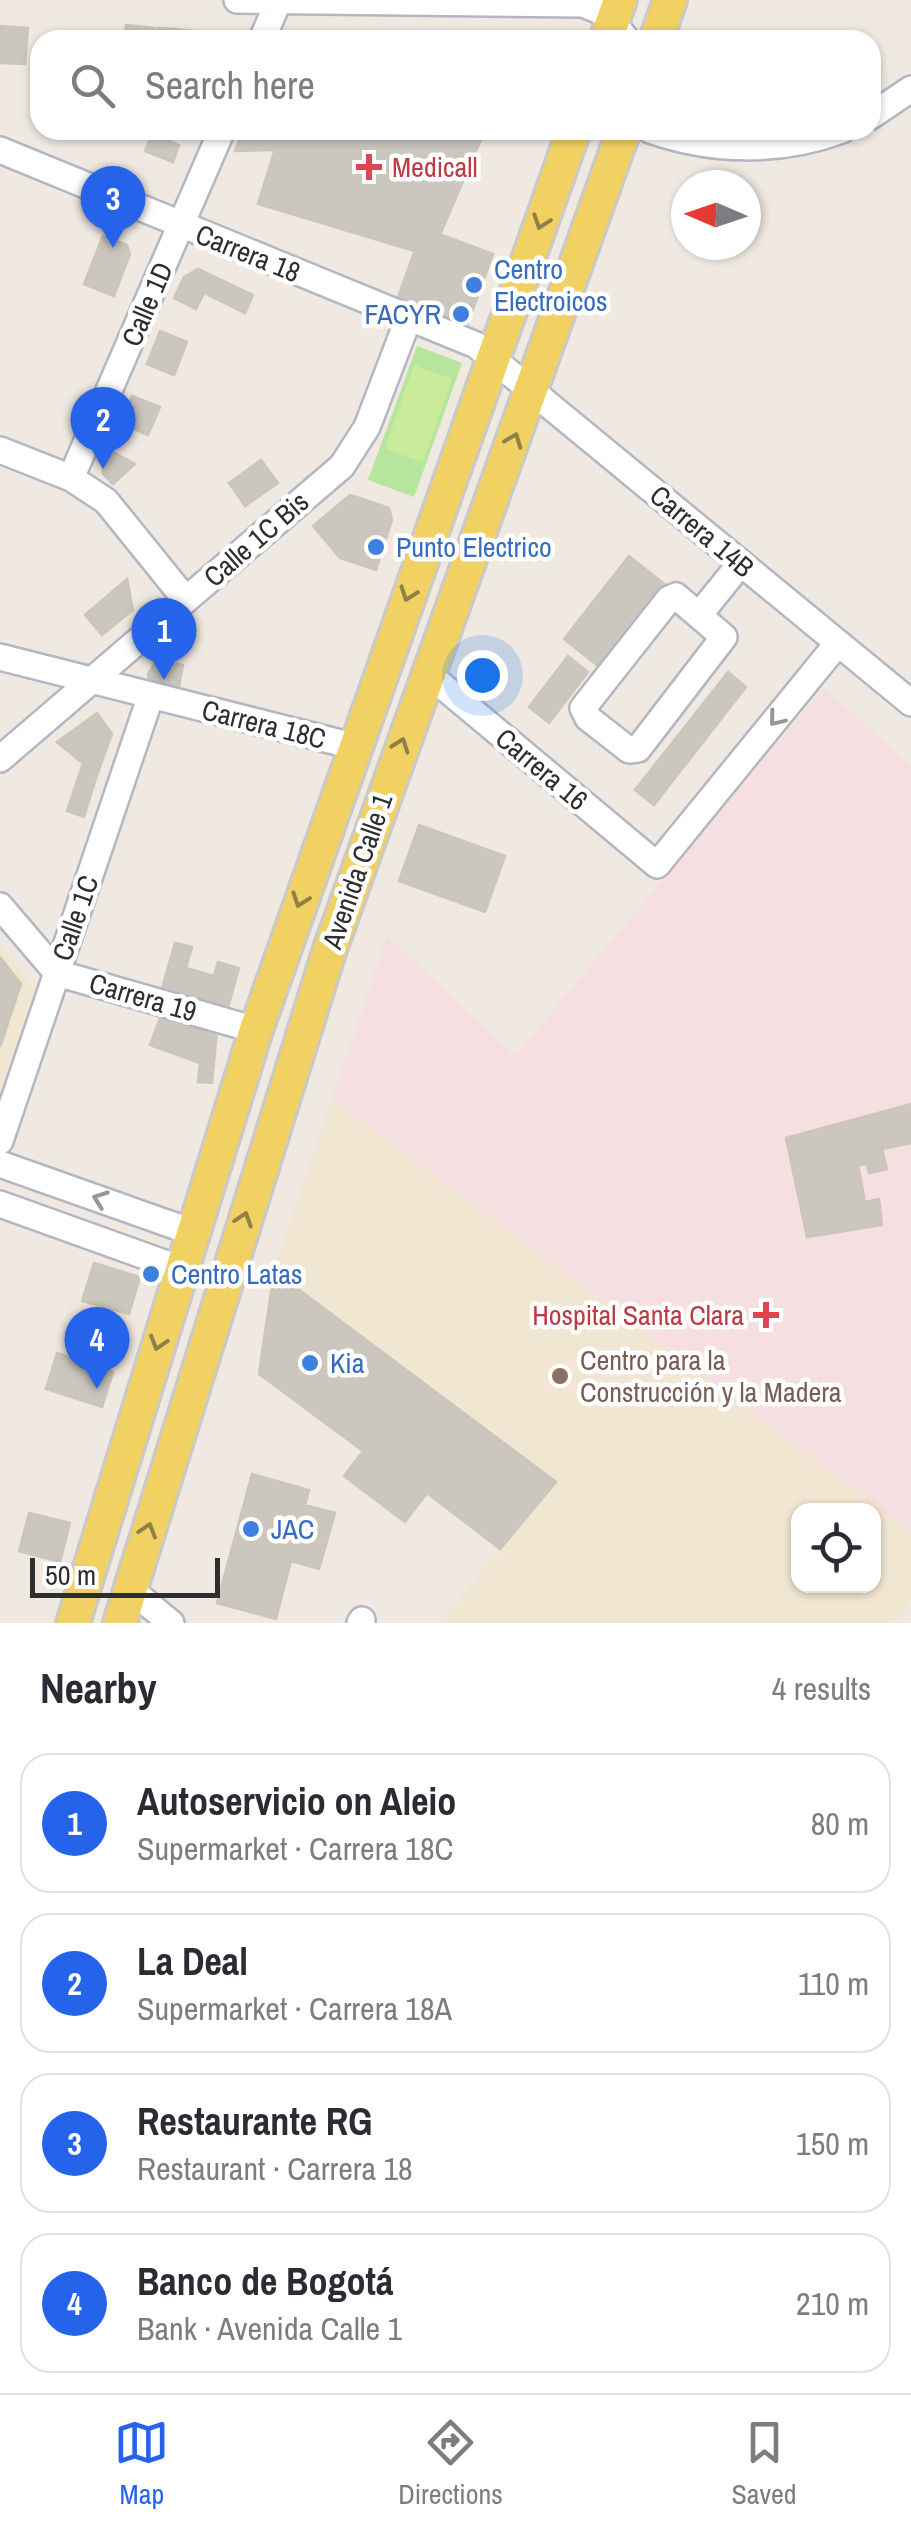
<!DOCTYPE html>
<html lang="en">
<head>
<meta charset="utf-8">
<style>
  :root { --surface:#fff; --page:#f2f2f3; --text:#2b2b33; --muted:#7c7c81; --line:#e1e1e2; --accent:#2563eb }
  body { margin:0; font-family:"Archivo Narrow",sans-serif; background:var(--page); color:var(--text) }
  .controls { position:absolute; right:30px; bottom:30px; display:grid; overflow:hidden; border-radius:20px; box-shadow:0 2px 8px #0004 }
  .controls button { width:90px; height:90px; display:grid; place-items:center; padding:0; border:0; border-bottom:2px solid var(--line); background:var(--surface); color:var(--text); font:50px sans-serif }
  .compass { position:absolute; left:671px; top:170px; width:90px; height:90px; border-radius:50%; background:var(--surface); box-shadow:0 2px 8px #0004; rotate:272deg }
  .scale { position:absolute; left:30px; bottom:25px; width:190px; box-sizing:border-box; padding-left:10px; border:5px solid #2e2e2e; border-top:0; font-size:28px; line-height:35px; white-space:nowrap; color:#2e2e2e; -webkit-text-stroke:8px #fff; paint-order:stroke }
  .you { position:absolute; left:482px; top:675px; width:35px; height:35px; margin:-25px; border:8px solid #fff; border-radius:50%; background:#1a73e8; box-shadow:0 0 0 15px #1a73e833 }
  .badge { display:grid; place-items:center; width:65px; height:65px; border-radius:50%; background:var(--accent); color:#fff; font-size:32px; font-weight:700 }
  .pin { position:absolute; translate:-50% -82px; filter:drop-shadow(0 2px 5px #0008) }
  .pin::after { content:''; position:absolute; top:52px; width:35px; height:30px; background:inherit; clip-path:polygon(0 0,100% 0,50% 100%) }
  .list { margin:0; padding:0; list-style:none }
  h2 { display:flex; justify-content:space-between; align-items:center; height:130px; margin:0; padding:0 40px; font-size:42px }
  h2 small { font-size:32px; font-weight:400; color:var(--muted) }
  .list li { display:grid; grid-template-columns:65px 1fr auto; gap:30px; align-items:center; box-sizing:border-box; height:140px; margin:0 20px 20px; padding:0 20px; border:2px solid var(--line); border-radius:30px }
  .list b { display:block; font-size:38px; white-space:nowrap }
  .list p { margin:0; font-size:32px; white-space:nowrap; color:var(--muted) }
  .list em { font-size:32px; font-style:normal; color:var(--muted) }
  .icon { flex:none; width:55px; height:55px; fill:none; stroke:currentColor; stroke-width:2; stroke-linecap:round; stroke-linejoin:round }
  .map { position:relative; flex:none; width:911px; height:1623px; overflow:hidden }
  .search { position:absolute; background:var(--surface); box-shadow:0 2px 8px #0004; left:30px; right:30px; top:30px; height:110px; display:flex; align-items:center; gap:25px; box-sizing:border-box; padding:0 35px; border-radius:30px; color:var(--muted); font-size:38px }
  .sheet { height:770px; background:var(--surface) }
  nav { display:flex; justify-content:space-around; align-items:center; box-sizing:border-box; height:140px; border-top:2px solid var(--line); background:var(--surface); font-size:28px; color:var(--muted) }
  nav a { display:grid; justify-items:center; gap:5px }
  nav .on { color:var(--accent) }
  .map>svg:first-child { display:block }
  .education { fill:#f0e6d1; fill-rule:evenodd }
  .medical { fill:#f5dfe0 }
  .green { fill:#b6e59e }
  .pitch { fill:#c9ec9a }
  .building { fill:#cbc7bf; stroke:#cbc5ba; stroke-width:2.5 }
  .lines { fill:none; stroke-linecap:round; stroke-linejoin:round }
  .minor-casing { stroke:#b4b7c1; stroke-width:30 }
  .major-casing { stroke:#c9c9c9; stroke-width:38 }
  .minor { stroke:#fff; stroke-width:25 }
  .major { stroke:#f2d163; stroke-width:32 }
  .oneway { stroke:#908048 }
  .oneway2 { stroke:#969696 }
  .health-dot { fill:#e0444e; stroke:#fff; stroke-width:4 }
  .shop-dot { fill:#3f7fe0; stroke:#fff; stroke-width:4 }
  .education-dot { fill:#8d6e63; stroke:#fff; stroke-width:4 }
  .labels { text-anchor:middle; stroke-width:9; stroke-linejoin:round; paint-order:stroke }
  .health-label { font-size:28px; fill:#be3a42; stroke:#fff; text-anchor:start }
  .street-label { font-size:28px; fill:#2e2e2e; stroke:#fff }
  .shop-label { font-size:28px; fill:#366cbe; stroke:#fff; text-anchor:start }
  .education-label { font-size:28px; fill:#785e54; stroke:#fff; text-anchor:start }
</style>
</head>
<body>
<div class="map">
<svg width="911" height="1623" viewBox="0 0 911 1623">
  <rect width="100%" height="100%" fill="#efe9e1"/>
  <path class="education" d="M0,945L37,991L0,1088Z
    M332,1099L911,1531V1602L892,1623H439L556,1482L274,1271ZM798,1510H874V1586H798Z"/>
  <path class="medical" d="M824,688L911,766V1531L332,1099L387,936L515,1056Z"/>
  <path class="green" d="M417,346L462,363L414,497L368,480Z"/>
  <path class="pitch" d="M414,365L452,379L423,462L385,449Z"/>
  <path class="building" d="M126,25L155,28L154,40H125Z
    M0,26L28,28L25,64L0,63Z
    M158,28L175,29L174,40H156Z
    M175,29L214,33L213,40H174Z
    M243,130H281L273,150L235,151Z
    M281,130H485L431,256L258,204Z
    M152,134L179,145L173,162L145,151Z
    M423,228L493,254L467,326L397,300Z
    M103,236L127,245L130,254L114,296L84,284Z
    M198,269L253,295L245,313L204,293L196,309L174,298L184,277Z
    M160,331L187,342L174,375L147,364Z
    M132,396L160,407L148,435L121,423Z
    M109,450L135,464L113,484L103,474L102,462Z
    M261,460L278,483L245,506L229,483Z
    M350,495L389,508L392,520L376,570L340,558L313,526Z
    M629,556L668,587L603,670L564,639Z
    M127,579L133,610L102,635L85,615Z
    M568,656L588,672L549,723L529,707Z
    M157,660L183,665L178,692L150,686L148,674Z
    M728,672L746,687L654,805L635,790Z
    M97,713L112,734L97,775L57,742Z
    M83,763L97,775L84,817L67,811Z
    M419,825L505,856L485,912L399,881Z
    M175,943L192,947L186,968L214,976L218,962L239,968L227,1011L161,992Z
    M0,957L21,984L0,1047Z
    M163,1010L217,1030L212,1083L198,1082L200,1063L150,1045Z
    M911,1104V1143L882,1149L887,1169L869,1173L867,1164L858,1165L865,1202L879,1199L882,1225L807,1237L786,1138Z
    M94,1263L140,1277L129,1314L82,1301Z
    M274,1271L556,1482L500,1549L427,1493L405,1522L344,1476L363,1451L259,1374Z
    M57,1353L113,1372L102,1407L46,1389Z
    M252,1474L309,1490L305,1505L335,1513L319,1569L291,1561L276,1619L217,1603Z
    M29,1513L70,1523L60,1562L19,1551Z"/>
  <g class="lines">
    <defs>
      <path id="minor" d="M237,0L583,4L605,13L627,40
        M262,40L278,2
        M871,116L911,89
        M650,130C713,152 780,153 842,130
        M0,150L476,345L911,703
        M0,450L71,478L106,501L186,600
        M71,478L222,130
        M676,596L724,637L638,749L629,750L588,718L583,708L669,599Z
        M699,615L741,563
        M0,657L353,746
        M427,673L657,865L838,643
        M0,759L342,466L367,427L409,317
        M0,906L57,973L256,1030
        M0,1141L151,695
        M0,1164L192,1232
        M0,1204L181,1269
        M130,1589L171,1623
        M360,1623L362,1620"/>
      <path id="major" d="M606,40L620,0
        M656,40L670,0
        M73,1623L256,1030L574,130
        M120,1623L329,952L624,130"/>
    </defs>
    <use href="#minor" class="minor-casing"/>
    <use href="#major" class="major-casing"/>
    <use href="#minor" class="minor"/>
    <use href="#major" class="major"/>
  </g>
  <defs><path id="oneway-chevron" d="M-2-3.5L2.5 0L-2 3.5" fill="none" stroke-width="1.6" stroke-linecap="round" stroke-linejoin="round" transform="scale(2.5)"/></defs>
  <g class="oneway">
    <use href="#oneway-chevron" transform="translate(541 222) rotate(109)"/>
    <use href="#oneway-chevron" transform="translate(514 440) rotate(-69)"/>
    <use href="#oneway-chevron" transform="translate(408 594) rotate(110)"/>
    <use href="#oneway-chevron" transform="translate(401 745) rotate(-70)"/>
    <use href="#oneway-chevron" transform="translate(300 900) rotate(109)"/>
    <use href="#oneway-chevron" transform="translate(244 1219) rotate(-72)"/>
    <use href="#oneway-chevron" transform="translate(158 1343) rotate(107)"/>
    <use href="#oneway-chevron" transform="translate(148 1530) rotate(-73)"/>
  </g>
  <g class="oneway2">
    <use href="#oneway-chevron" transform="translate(776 719) rotate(129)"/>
    <use href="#oneway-chevron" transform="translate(100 1199) rotate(-160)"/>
  </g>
  <g class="health-dot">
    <path d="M364 152h10v10h10v10h-10v10h-10v-10h-10v-10h10z"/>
    <path d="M761 1300h10v10h10v10h-10v10h-10v-10h-10v-10h10z"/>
  </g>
  <g class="shop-dot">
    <circle cx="474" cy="285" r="10"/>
    <circle cx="461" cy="314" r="10"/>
    <circle cx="376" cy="547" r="10"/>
    <circle cx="151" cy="1274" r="10"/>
    <circle cx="310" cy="1363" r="10"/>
    <circle cx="251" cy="1529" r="10"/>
  </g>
  <circle class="education-dot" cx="560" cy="1376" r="10"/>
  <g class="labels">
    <g class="health-label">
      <text x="392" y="177">Medicall</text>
      <text x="744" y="1325" text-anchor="end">Hospital Santa Clara</text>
    </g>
    <g class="street-label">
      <text transform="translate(248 253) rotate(22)" y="10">Carrera 18</text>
      <text transform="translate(147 304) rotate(-67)" y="10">Calle 1D</text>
      <text transform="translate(702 531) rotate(40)" y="10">Carrera 14B</text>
      <text transform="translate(256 539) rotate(-41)" y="10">Calle 1C Bis</text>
      <text transform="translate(264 724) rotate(14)" y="10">Carrera 18C</text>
      <text transform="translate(542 769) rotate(40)" y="10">Carrera 16</text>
      <text transform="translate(357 871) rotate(-71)" y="10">Avenida Calle 1</text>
      <text transform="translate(75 918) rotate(-71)" y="10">Calle 1C</text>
      <text transform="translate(143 997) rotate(16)" y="10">Carrera 19</text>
    </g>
    <g class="shop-label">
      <text x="494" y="279">Centro<tspan x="494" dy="32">Electroicos</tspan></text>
      <text x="441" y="324" text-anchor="end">FACYR</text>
      <text x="396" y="557">Punto Electrico</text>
      <text x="171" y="1284">Centro Latas</text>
      <text x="330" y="1373">Kia</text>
      <text x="271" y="1539">JAC</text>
    </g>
    <g class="education-label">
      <text x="580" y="1370">Centro para la<tspan x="580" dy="32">Construcción y la Madera</tspan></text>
    </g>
  </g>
</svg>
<div class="controls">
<button><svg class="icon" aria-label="locate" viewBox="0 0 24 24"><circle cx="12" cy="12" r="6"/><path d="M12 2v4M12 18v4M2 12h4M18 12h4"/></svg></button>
</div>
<svg class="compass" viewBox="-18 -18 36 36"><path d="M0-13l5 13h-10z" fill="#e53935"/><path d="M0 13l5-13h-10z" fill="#7c7c81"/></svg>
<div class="scale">50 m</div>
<div class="you"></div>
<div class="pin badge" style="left:164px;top:680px">1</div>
<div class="pin badge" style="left:103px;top:469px">2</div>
<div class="pin badge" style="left:113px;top:248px">3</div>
<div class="pin badge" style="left:97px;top:1389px">4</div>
<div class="search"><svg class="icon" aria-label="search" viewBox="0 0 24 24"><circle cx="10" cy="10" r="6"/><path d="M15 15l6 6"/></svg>Search here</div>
</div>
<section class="sheet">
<h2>Nearby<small>4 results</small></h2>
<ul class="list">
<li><span class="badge">1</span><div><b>Autoservicio on Aleio</b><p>Supermarket · Carrera 18C</p></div><em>80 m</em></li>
<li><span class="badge">2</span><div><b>La Deal</b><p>Supermarket · Carrera 18A</p></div><em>110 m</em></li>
<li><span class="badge">3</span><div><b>Restaurante RG</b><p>Restaurant · Carrera 18</p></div><em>150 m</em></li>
<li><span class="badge">4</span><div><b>Banco de Bogotá</b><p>Bank · Avenida Calle 1</p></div><em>210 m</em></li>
</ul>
</section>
<nav>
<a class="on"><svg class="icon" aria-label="map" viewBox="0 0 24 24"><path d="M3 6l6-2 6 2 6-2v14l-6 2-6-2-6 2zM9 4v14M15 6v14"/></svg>Map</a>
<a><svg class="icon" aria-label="directions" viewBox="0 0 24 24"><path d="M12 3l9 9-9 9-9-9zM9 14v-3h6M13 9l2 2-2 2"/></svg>Directions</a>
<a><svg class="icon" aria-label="saved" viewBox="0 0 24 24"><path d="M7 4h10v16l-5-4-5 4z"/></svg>Saved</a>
</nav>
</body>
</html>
